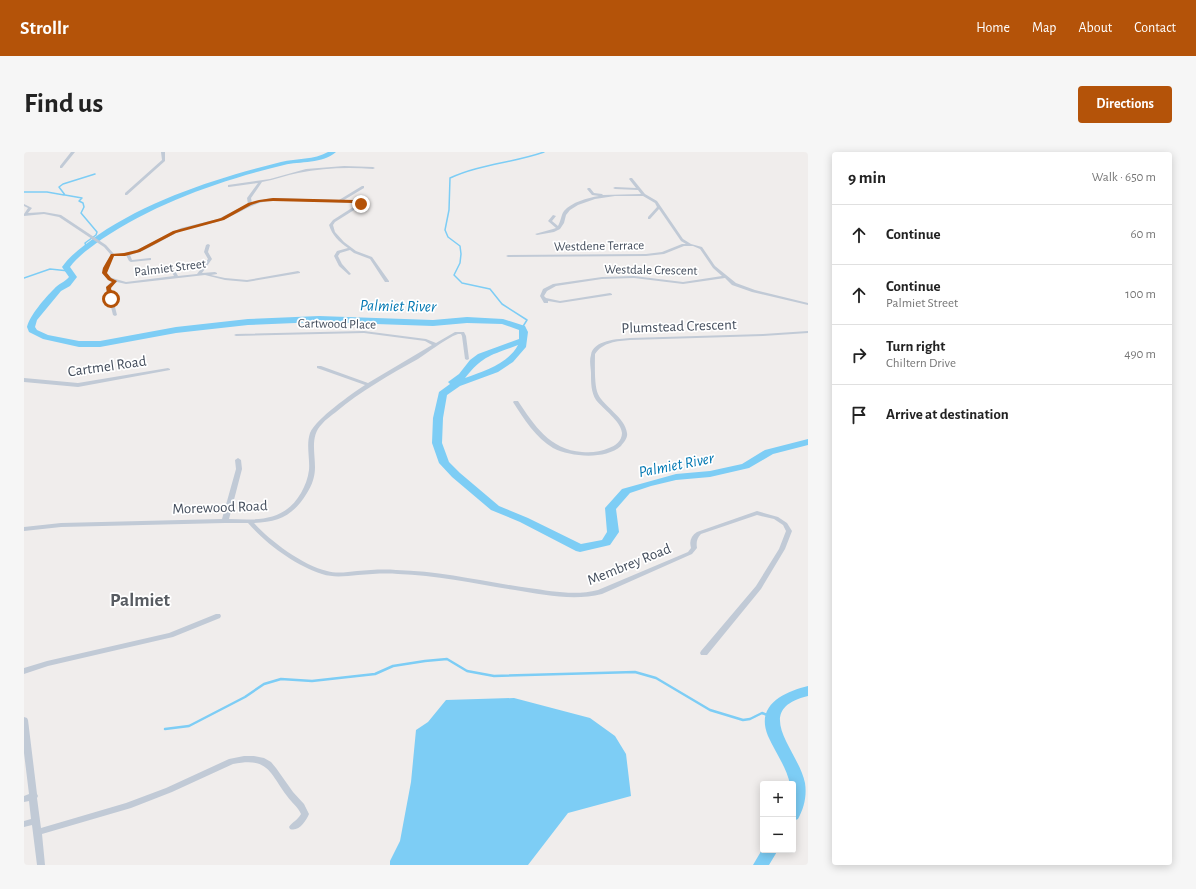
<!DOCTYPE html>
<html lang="en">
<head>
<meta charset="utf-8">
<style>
  :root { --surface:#fff; --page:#f6f6f6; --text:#222; --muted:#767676; --line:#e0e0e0; --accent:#b45309 }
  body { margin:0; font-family:"Alegreya Sans",sans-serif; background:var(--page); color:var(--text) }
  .controls { position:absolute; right:12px; bottom:12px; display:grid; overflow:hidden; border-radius:4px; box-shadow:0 2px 10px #0003 }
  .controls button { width:36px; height:36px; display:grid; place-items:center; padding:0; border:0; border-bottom:1px solid var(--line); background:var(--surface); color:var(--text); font:20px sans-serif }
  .stop { position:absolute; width:12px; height:12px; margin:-9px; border:3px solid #b45309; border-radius:50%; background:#fff }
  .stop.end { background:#b45309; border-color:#fff; box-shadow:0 1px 4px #0008 }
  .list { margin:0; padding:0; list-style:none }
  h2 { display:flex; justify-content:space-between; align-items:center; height:52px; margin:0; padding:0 16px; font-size:17px }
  h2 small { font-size:13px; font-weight:400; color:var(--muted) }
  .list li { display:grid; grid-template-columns:26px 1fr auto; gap:12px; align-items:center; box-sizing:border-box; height:60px; padding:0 16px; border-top:1px solid var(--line) }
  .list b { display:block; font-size:15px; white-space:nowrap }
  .list p { margin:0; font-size:13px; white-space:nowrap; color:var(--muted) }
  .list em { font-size:13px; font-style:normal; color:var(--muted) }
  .icon { flex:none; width:22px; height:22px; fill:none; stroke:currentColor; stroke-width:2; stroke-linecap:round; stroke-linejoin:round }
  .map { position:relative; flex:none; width:784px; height:713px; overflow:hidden; border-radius:4px }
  header { display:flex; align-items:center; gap:24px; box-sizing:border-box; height:56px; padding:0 20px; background:var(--accent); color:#fff }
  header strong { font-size:19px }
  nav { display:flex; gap:22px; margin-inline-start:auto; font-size:14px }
  .intro { display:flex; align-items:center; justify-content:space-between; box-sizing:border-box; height:96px; padding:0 24px }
  h1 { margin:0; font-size:28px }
  .button { padding:10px 18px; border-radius:4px; background:var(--accent); color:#fff; font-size:14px; font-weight:700 }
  main { display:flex; gap:24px; padding:0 24px }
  aside { flex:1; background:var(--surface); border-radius:4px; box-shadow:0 2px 10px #0003 }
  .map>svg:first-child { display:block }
  .water { fill:#7dcdf5 }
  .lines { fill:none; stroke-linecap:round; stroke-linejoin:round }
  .stream-far1 { stroke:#7dcdf5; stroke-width:1.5 }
  .stream { stroke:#7dcdf5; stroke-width:2.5 }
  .river { fill:#7dcdf5; fill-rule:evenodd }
  .minor { fill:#c1cad6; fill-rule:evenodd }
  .route { fill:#b45309 }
  .labels { text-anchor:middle; stroke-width:3.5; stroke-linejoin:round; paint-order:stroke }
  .far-street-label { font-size:13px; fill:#434d5c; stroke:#fff }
  .street-label { font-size:15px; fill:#434d5c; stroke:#fff }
  .water-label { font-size:16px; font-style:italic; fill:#0077b2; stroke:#fff }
  .district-label { font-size:19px; font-weight:bold; fill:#585c62; stroke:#fff }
</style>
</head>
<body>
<header>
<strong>Strollr</strong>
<nav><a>Home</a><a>Map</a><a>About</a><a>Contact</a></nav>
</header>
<div class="intro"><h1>Find us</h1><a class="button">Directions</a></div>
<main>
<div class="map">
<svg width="784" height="713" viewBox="0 0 784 713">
  <rect width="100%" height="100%" fill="#f0edec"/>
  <path class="water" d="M490,546L566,566L591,584L602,602L607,644L544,661L504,713H366V709L376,689L387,630L392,578L404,570L422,548Z"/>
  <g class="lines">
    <path class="stream-far1" d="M0,40H23L40,43
      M62,94L61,91L72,83L73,80L57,61L60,55L59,51L55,49L58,46L41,43L35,35L39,32L71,22
      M0,126L26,117L45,119
      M498,176L503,168L478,152L466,137L438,131L430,123L436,111L437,102L436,94L424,85L421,78L425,58L426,26C456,12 489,11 520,0"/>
    <path class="stream" d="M141,577L165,574L221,545L240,532L257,527L288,529L351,522L369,514L401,509L423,507L443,519L470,524L611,520L632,526L686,558L719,568L726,567L738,561L748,565"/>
    <path class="river" d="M304,0H312C299,12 276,9 260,13C197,28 132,51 78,87C66,96 55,103 46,115L53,125L46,134L37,139L13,168L11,175L13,178L24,183L55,189H76L152,175L224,167L295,164L409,168L443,165L479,167L501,174L504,180L502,195L489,210L474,220L436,234L423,243L419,266L418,291L425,310L436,321L475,354L504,366L557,392L578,388L583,380L581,356L598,337L652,322L686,319L718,312L741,298L784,287V293L749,302L725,316L686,325L652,328L627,334L606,341L592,357L595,380L586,393L556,400L552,399L496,370L467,358L428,325L415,311L408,291L409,266L415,240L426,232L424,230L435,222L446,208L454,202L495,187V178L478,172L443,171L409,174L295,170L224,173L152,181L76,195H55L19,187L5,180L3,175C6,163 21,146 30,137C34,132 41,130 45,125L38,115C48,101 61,93 74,83C129,46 194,26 257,10C273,6 290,8 304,0ZM494,193C484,212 460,219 441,226C459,203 468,203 494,193Z
      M784,534V544C726,558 775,599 781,631C783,644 780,656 774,667L769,669V632H766C762,614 751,600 744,584C731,553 760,540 784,534Z
      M739,696V698H754L745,713H729Z"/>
    <path class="minor" d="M47,0H51L38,16H36V14Z
      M137,0H141V9L103,43H101V41L138,8Z
      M320,14L349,15L351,16L349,17C324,15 299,16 274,21C262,23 251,28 238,30L227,46L228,51L242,47L249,46L315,48L338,34H340V36L320,48L334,49L338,51V53L311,70L309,73L311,80L320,90L332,99L348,105L365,129V130H361L346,107L330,101L326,98L316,101L314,104L318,112L327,122L325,123L315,114L310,104L313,99L324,96C315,90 308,83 305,73L309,68L334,52L333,51L249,48C231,50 217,60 201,67C187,73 173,73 159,78C141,85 126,98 106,103L108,108L126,106H127V108L107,110L105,109L102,103L90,104L83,116L82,121L88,126L102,130L150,124L144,113L146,112L148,113L154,124L173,122L184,107L180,100L182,93L184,92L186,93L184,100L188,107L178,121L191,120L193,121V122L187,123L201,126L223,128L274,119L276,120V121L223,130L201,128L181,123L102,132L93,130L86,135L93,163L91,164L89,163L82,135L88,129L84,128L78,121L79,116L87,103L80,95L35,65L20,62L0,64V62L4,56L0,54V52L8,56L4,61L20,60L37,63L82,93L90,102H98L115,97L157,76L194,67L224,52L223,46L234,31L205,35H204V33L246,27L282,17Z
      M606,26H608L621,42L633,49L659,87L667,92L678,95L691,114L712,131L731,138L784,151V153L728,140L708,133L701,126L659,132L610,126L578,127L532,134L523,139L520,144L522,146L536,149L586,141L588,142V143L536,151L524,149V151H520L516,144L519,137L529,132L578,125L610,124L659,130L698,124L689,116L676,97L669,94H660L640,102L622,104L484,105L482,104L484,103L622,102L638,100L658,92H662L657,89L635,57L626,67H624V65L633,55L631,51L619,44H591L571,47L554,53L546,58L542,63L540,71L536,77L530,80L513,83L511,82L529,77L532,76L524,69L529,63L532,64L528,69L534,74C537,69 537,63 540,59C548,50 563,46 575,44L568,43L563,37L564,36H566L570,41L578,42L579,43L617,42L614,38L591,37L589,36L591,35L612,36L605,27Z
      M340,179L402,187L412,191L431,180H440L442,184L445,207L443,208L441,207L438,184L437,182H434L429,184C416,191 406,199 394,207C365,223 337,239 312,260C307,264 302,267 298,272C286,284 291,300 291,315C291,325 288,333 283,341C270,363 255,370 230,371C246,389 280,414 303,419C313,422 323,420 333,419C346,418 359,417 372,418C417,419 461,430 505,436C527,439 551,444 574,438L664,400L667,396C665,389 667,384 673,380L733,359L754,365L763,371L768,379L761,397L737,437L683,503H677L676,501L677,499L732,434L755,397L762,379L759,373L750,367L733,363L677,382C673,386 672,390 673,396L668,402L578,442C550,449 520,443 491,438C452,432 413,423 374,422C361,421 348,422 334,423C322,424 310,426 298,422C272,414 242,392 224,371H201L37,375L0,379V375L37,371L198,367L212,317L211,308L214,306L217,308L218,317L205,367C234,368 260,370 277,341C281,334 284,326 285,318C286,306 282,293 286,281C293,266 326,243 341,233L293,216V214H297L344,231L408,193L401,189L340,181L212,184L210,183L212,182Z
      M784,179V181L739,184L606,188C593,189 579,190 571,202C571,212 570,233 574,242C580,255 601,265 603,281C604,286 600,290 597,294C581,308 547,305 529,296C512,286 500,267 489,250L490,249H494C510,273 526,298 558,300C567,301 576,300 585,296C591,294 598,289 598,281C597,269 579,257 572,248C567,240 567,231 567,221C567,216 565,209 567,203C569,188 594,187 606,186L739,182Z
      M144,216L146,217V218L54,235L0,230V226L54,231Z
      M192,462H196L197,464L196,466L149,485L24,514L0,522V516L23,509L145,481Z
      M0,565L3,566L4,568L13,642L14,644L13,646L17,676L102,651L142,636L205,607L220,604H230L240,606L247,610L252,616L269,640L280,652L285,662C282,669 275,680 266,677L265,675C268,670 274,668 277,662C274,655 268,651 263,644C245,620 245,605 209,612L148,640L107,656L18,682L21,713H13L8,673L0,675V669L7,667L5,649L0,650V644L5,642L0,601Z"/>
  </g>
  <path class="route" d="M249,46L330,48L339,52L337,53L330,51L249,49L236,50L227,53L200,68L152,81L116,100L101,104H90L83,121L87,126L93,129L87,136L89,147L87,148L84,147L82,135L88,130L84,128L78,121L79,116L87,102L100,101L113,98L149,79L197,66L224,51L235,48Z"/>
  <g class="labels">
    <g class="far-street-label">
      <text transform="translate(575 93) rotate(-1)" y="5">Westdene Terrace</text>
      <text transform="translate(146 115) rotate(-7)" y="5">Palmiet Street</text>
      <text transform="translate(627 117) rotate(1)" y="5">Westdale Crescent</text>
      <text transform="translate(313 171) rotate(1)" y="5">Cartwood Place</text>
    </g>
    <g class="street-label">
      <text transform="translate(655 174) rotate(-2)" y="5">Plumstead Crescent</text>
      <text transform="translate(83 214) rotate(-8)" y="5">Cartmel Road</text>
      <text transform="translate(196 355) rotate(-2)" y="5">Morewood Road</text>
      <text transform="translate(605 412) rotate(-22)" y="5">Membrey Road</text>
    </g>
    <g class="water-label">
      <text transform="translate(374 153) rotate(1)" y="6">Palmiet River</text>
      <text transform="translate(652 312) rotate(-11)" y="6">Palmiet River</text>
    </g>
    <g class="district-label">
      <text x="116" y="454">Palmiet</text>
    </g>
  </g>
</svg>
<div class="controls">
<button>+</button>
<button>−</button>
</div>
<div class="stop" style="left:87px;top:147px"></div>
<div class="stop end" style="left:337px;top:52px"></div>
</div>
<aside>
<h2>9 min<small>Walk · 650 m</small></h2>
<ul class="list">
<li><svg class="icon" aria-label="ahead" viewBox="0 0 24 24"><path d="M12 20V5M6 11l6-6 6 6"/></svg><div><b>Continue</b></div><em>60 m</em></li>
<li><svg class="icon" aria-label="ahead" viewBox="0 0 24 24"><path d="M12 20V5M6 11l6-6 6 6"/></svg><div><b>Continue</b><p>Palmiet Street</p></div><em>100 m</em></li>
<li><svg class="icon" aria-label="right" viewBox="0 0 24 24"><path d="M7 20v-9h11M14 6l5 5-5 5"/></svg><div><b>Turn right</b><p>Chiltern Drive</p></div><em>490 m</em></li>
<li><svg class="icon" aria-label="arrive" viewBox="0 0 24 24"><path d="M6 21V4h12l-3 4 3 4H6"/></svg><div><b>Arrive at destination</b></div></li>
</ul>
</aside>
</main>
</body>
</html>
